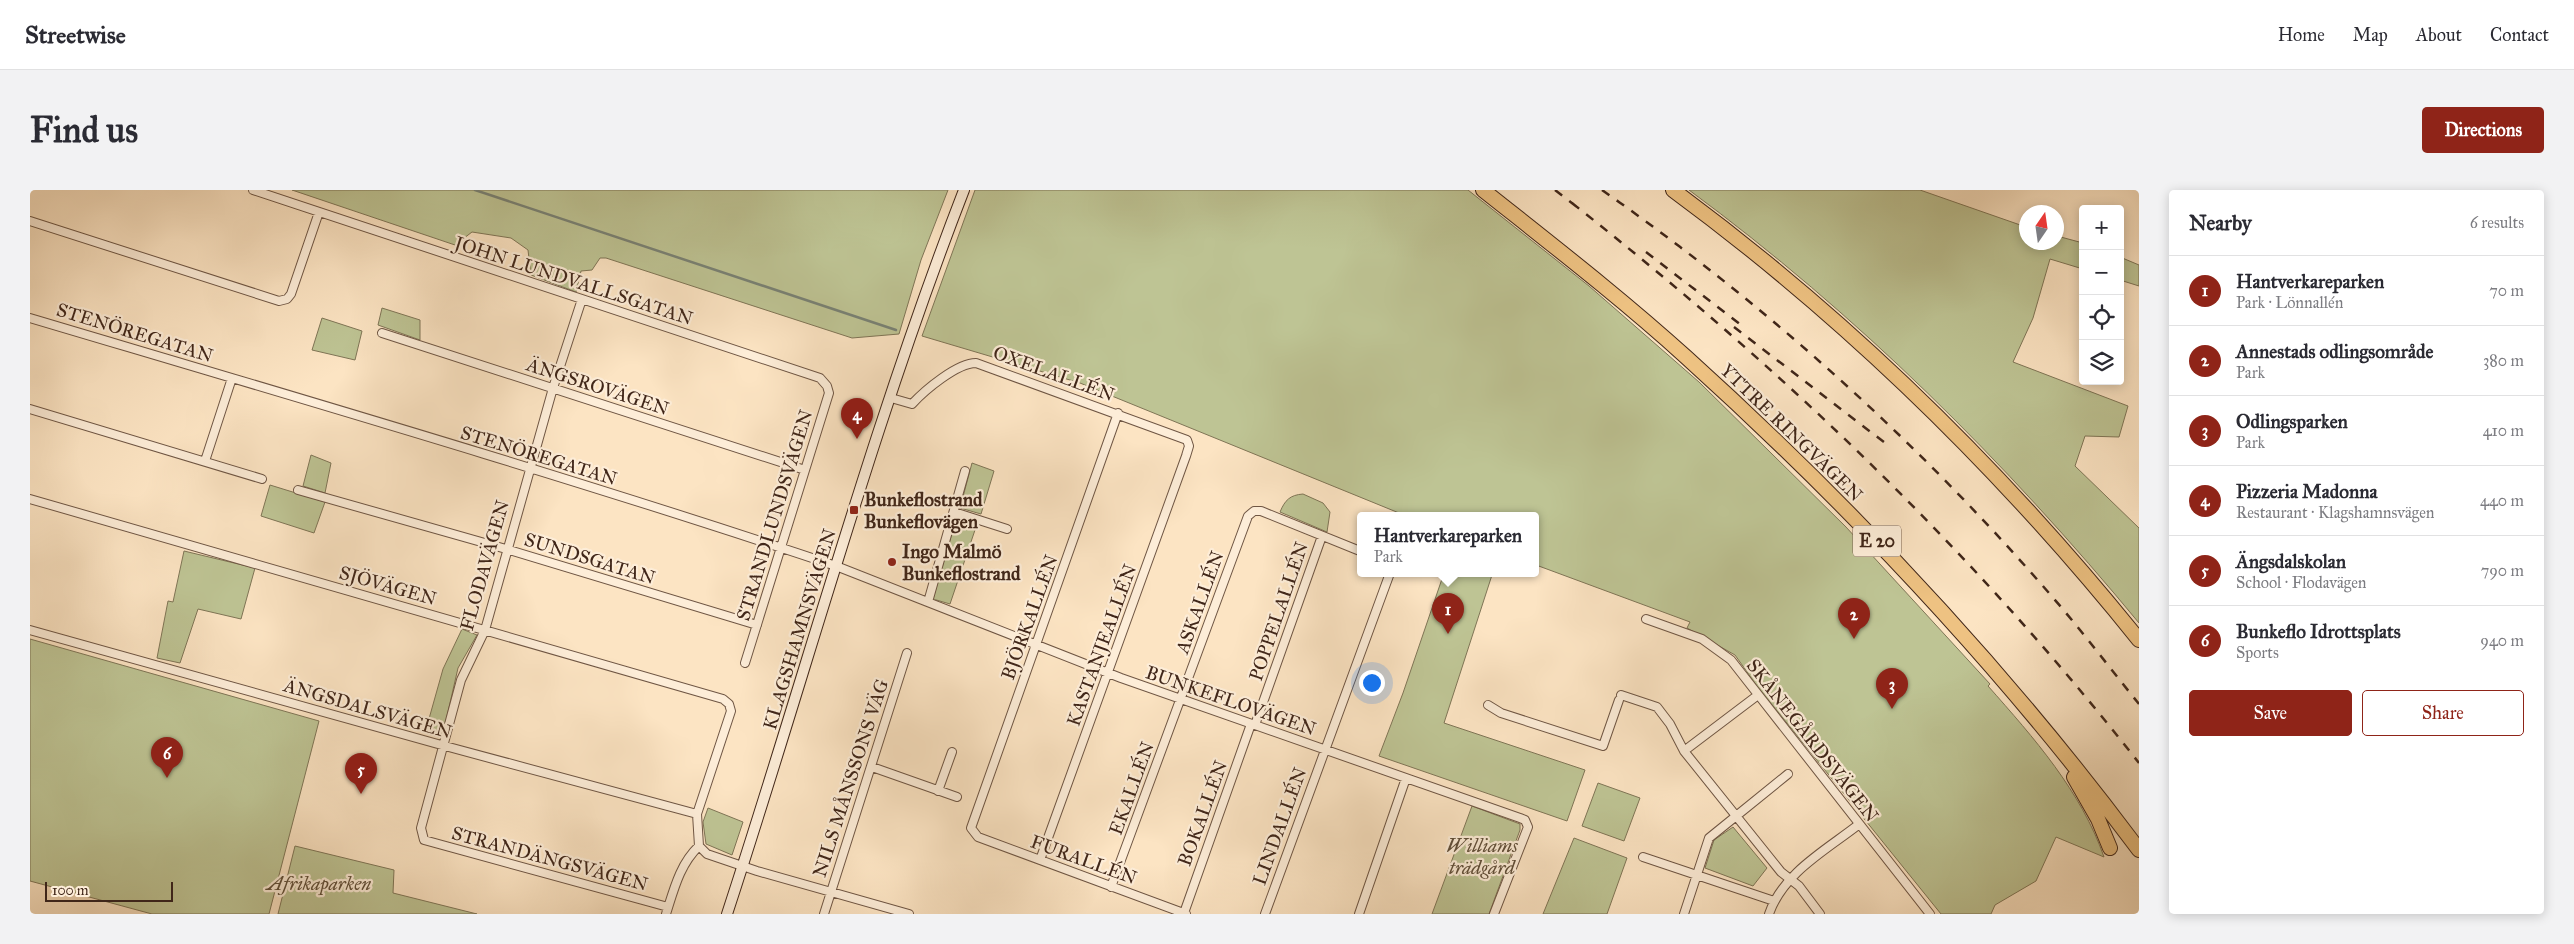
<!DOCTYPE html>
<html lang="en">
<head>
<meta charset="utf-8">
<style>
  :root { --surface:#fff; --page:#f2f2f3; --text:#2b2b33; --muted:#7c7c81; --line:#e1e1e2; --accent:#8f2418 }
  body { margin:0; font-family:"IM FELL Great Primer",serif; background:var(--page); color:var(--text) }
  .controls { position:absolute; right:15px; top:15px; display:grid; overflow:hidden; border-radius:5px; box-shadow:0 2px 12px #0003 }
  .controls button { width:45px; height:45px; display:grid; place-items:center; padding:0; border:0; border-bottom:1px solid var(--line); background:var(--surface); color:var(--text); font:25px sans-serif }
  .compass { position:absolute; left:1989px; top:15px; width:45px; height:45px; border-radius:50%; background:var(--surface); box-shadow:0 2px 12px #0003; rotate:13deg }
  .scale { position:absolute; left:15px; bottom:12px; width:128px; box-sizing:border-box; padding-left:5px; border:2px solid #402619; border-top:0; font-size:14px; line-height:18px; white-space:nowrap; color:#402619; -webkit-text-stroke:4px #fdedd8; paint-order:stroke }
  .you { position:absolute; left:1341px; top:492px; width:18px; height:18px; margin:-12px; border:4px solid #fff; border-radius:50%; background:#1a73e8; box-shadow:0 0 0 8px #1a73e833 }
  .badge { display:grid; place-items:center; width:32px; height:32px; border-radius:50%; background:var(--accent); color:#fff; font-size:16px; font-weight:700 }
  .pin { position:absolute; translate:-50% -41px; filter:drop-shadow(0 1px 2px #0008) }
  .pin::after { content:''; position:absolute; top:26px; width:18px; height:15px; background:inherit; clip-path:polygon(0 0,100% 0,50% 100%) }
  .popup { position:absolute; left:1327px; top:322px; width:182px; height:65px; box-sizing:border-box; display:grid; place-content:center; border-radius:5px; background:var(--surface); filter:drop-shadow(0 1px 4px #0005); font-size:16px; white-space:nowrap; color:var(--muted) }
  .popup b { font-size:19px; color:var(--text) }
  .popup::after { content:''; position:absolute; left:50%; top:100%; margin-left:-10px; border:10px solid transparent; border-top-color:var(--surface) }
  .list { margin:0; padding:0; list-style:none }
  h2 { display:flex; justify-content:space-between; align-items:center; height:65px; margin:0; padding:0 20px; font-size:21px }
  h2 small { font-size:16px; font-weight:400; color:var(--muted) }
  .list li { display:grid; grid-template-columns:32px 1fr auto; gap:15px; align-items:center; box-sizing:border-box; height:70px; padding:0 20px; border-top:1px solid var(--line) }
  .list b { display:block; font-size:19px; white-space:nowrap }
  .list p { margin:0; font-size:16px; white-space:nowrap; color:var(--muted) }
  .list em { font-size:16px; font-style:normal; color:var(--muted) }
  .actions { display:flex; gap:10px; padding:15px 20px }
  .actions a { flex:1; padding:11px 0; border:1px solid var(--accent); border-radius:5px; text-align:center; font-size:18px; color:var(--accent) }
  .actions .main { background:var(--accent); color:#fff }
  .icon { flex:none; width:28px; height:28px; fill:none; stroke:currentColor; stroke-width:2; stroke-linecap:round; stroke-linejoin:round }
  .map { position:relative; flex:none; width:2109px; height:724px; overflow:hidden; border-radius:5px }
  header { display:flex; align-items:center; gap:30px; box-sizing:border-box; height:70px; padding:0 25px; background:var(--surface); border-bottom:1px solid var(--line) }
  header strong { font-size:24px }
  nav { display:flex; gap:28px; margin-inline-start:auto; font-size:18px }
  .intro { display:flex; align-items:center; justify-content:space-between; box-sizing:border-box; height:120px; padding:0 30px }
  h1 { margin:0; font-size:35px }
  .button { padding:12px 22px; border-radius:5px; background:var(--accent); color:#fff; font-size:18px; font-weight:700 }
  main { display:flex; gap:30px; padding:0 30px }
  aside { flex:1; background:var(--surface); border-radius:5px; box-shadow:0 2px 12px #0003 }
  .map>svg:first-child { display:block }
  .green { fill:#bec494; stroke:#7f7556 }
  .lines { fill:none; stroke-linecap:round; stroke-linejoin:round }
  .stream { stroke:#798275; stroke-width:2.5 }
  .street-casing { stroke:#6f5644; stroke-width:10 }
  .secondary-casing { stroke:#402619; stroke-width:12 }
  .highway-casing { stroke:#402619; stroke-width:16 }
  .street { stroke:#fdedd8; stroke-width:8 }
  .secondary { stroke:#fdedd8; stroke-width:10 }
  .highway { stroke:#eec282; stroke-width:14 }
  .rail { stroke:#402619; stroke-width:2.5; stroke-dasharray:9 9; stroke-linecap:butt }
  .poi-dot { fill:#8f2418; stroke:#fdedd8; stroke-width:2 }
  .labels { text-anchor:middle; stroke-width:4.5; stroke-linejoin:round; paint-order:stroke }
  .shield { fill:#fdedd8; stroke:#796252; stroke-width:1 }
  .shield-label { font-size:18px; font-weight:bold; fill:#402619 }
  .street-label { font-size:19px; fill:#402619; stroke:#fdedd8 }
  .poi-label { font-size:19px; font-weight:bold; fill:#402619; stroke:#fdedd8; text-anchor:start }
  .park-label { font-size:19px; font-style:italic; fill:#604e38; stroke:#fdedd8 }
</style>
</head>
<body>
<header>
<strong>Streetwise</strong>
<nav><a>Home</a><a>Map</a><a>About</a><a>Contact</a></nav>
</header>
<div class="intro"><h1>Find us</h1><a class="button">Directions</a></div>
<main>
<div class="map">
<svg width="2109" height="724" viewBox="0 0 2109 724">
  <rect width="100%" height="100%" fill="#fce4c3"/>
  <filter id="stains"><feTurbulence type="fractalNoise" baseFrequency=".004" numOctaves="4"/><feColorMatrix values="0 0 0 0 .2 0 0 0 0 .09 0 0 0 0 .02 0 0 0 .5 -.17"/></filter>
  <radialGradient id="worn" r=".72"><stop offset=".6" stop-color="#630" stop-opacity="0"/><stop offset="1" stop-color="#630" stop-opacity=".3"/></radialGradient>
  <path class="green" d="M262,0H918L891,70L869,144L822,148L576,68H570L562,80L551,81L546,102L501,85L498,60L481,48L442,42L425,55Z
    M945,0H1438L1559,96L1669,192L1816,337L1960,494L1958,496C2004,548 2051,601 2074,667L2026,647L2006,691L1965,715L1961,724H1911L1727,496L1705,465L1657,438L1660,432L1506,375V325H1374L1050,193L892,146Z
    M1659,0H1890L1996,37V52H2026L2027,46L2053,53V79L2020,69L2003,128L1983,172L2098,216L2089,247L2055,246L2045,276L2109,338V433C1976,272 1827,124 1659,0Z
    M2090,67L2109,75V96L2090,90Z
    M352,118L390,130V150L348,135Z
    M292,128L332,141L325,170L282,160Z
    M281,265L301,273L295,303L273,296Z
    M942,273L964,281L951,324L930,318Z
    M240,295L295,312L284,343L231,326Z
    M1273,304L1293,313L1300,322L1297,342L1250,322C1255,310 1260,305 1273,304Z
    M926,329L947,334L920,414L903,409Z
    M154,361L225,378L211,429L168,419L150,473L127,468L138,411L143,412Z
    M1414,383H1458L1462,385L1414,533L1555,580L1537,631L1349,566L1373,503Z
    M432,439L447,445L428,478L412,548L395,543L413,479Z
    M0,449L289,531L239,724H122L0,691Z
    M1568,593L1610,608L1594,651L1552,636Z
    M1442,616L1490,634V640L1459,724H1402Z
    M678,618L713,632L702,665L676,654L673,632Z
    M1703,637L1737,678L1723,696L1675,678L1684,650Z
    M1544,648L1597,668L1577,724H1513Z
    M265,656L364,680L363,703L447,724H248Z"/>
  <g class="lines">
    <path class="stream" d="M445,0L866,140"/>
    <defs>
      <path id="street" d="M223,0L790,188L797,196L799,203L715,473
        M0,31L249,111L257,109L261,104L289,22
        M552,109L523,198L455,440L431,490L391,638L394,650L638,717
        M0,128C269,208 540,287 806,376L1091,488L1490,628L1495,630L1498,637L1464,724
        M352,143L775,280
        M861,208L882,214C895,200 927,173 946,173L1157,250L1159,256L1156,266L1010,670
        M0,219L232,289
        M1088,223L941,638L948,647L1156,724
        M175,271L202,188
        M268,300L476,359L727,435
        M0,309L693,509L699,514L701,521L667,624L669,656L677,664L727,681L879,724
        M924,322L977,339
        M898,412L935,281
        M1616,429L1672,449L1701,470L1900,724
        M0,440L415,556L667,624
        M1591,505L1627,517L1640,534L1654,561L1751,682L1769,696L1790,724
        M1458,515L1471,523L1573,556L1589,510
        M1225,535L1292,346
        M1654,561L1728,505
        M842,577L927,607
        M908,601L922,562
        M1613,667L1744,711
        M1081,697L1218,326L1224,321H1231L1330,361
        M1154,723L1221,534
        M636,724C644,699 650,674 669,656
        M794,724L877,463
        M1235,724L1360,383
        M1329,724L1376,588
        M1654,724L1679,648L1758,584
        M1739,724C1753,683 1796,660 1828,635"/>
      <path id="secondary" d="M697,724C776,483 842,237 934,0"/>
      <path id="highway" d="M1453,0C1521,54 1591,108 1656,167C1822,317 1975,480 2109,660
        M1643,0C1818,129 1973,281 2109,450
        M2044,587L2068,629L2080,658"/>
    </defs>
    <use href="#street" class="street-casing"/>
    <use href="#secondary" class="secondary-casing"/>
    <use href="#highway" class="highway-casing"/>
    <use href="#street" class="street"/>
    <use href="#secondary" class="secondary"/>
    <use href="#highway" class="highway"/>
    <path class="rail" d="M1525,0L1547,17
      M1572,0C1742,119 1897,260 2031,417C2058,449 2083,482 2109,514
      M1542,13C1755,181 1941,359 2109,573
      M1616,62L1715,138
      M1704,137L1859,256"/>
  </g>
  <g class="poi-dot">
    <rect x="819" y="315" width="10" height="10" rx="2.5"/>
    <circle cx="862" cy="372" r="5"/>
  </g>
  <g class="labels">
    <rect class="shield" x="1823" y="335.5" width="48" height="31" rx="4"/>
    <g class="shield-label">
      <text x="1847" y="357">E 20</text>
    </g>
    <g class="street-label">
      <text transform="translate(544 90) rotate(18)" y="7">JOHN LUNDVALLSGATAN</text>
      <text transform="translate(105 142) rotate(17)" y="7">STENÖREGATAN</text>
      <text transform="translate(1024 183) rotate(20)" y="7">OXELALLÉN</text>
      <text transform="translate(568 196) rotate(18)" y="7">ÄNGSROVÄGEN</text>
      <text transform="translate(1762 242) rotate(44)" y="7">YTTRE RINGVÄGEN</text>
      <text transform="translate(509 265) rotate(17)" y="7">STENÖREGATAN</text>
      <text transform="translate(744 325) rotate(-73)" y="7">STRANDLUNDSVÄGEN</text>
      <text transform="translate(560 368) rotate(17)" y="7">SUNDSGATAN</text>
      <text transform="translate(454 375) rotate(-74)" y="7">FLODAVÄGEN</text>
      <text transform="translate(358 395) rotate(16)" y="7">SJÖVÄGEN</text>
      <text transform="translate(1169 412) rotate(-70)" y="7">ASKALLÉN</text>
      <text transform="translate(1248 421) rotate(-71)" y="7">POPPELALLÉN</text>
      <text transform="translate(999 427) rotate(-70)" y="7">BJÖRKALLÉN</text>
      <text transform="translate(769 439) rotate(-73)" y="7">KLAGSHAMNSVÄGEN</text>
      <text transform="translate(1071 455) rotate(-70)" y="7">KASTANJEALLÉN</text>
      <text transform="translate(1201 510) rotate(19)" y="7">BUNKEFLOVÄGEN</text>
      <text transform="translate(338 518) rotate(16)" y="7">ÄNGSDALSVÄGEN</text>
      <text transform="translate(1783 550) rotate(52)" y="7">SKÅNEGÅRDSVÄGEN</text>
      <text transform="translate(820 588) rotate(-72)" y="7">NILS MÅNSSONS VÄG</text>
      <text transform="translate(1101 598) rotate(-70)" y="7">EKALLÉN</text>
      <text transform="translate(1172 623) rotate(-70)" y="7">BOKALLÉN</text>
      <text transform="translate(1249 636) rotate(-70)" y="7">LINDALLÉN</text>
      <text transform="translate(520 668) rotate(15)" y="7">STRANDÄNGSVÄGEN</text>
      <text transform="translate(1054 669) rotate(20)" y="7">FURALLÉN</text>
    </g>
    <g class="poi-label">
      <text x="834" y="316">Bunkeflostrand<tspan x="834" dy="22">Bunkeflovägen</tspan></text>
      <text x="872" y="368">Ingo Malmö<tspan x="872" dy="22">Bunkeflostrand</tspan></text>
    </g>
    <g class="park-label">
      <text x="1452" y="662">Williams<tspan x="1452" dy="22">trädgård</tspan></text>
      <text x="289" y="700">Afrikaparken</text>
    </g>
  </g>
  <rect width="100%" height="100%" filter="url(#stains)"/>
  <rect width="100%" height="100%" fill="url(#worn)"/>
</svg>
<div class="controls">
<button>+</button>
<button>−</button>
<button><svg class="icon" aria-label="locate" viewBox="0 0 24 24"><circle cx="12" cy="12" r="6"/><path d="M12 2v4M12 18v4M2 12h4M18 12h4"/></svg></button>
<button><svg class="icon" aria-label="layers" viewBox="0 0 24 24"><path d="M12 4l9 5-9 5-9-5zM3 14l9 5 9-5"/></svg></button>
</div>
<svg class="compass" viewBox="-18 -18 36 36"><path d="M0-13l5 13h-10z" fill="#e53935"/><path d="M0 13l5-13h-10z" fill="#7c7c81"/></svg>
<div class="scale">100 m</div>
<div class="you"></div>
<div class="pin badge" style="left:1418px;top:444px">1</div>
<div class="popup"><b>Hantverkareparken</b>Park</div>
<div class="pin badge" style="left:1824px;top:449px">2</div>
<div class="pin badge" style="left:1862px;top:519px">3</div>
<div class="pin badge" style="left:827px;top:249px">4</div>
<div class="pin badge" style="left:331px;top:604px">5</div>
<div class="pin badge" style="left:137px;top:588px">6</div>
</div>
<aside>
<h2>Nearby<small>6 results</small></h2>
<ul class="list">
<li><span class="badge">1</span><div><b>Hantverkareparken</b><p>Park · Lönnallén</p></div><em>70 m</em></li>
<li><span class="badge">2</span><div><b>Annestads odlingsområde</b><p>Park</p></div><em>380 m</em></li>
<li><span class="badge">3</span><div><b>Odlingsparken</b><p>Park</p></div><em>410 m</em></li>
<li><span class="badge">4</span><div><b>Pizzeria Madonna</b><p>Restaurant · Klagshamnsvägen</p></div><em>440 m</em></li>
<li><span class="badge">5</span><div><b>Ängsdalskolan</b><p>School · Flodavägen</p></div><em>790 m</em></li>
<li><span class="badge">6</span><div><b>Bunkeflo Idrottsplats</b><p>Sports</p></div><em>940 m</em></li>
</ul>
<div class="actions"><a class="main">Save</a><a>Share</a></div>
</aside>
</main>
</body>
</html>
